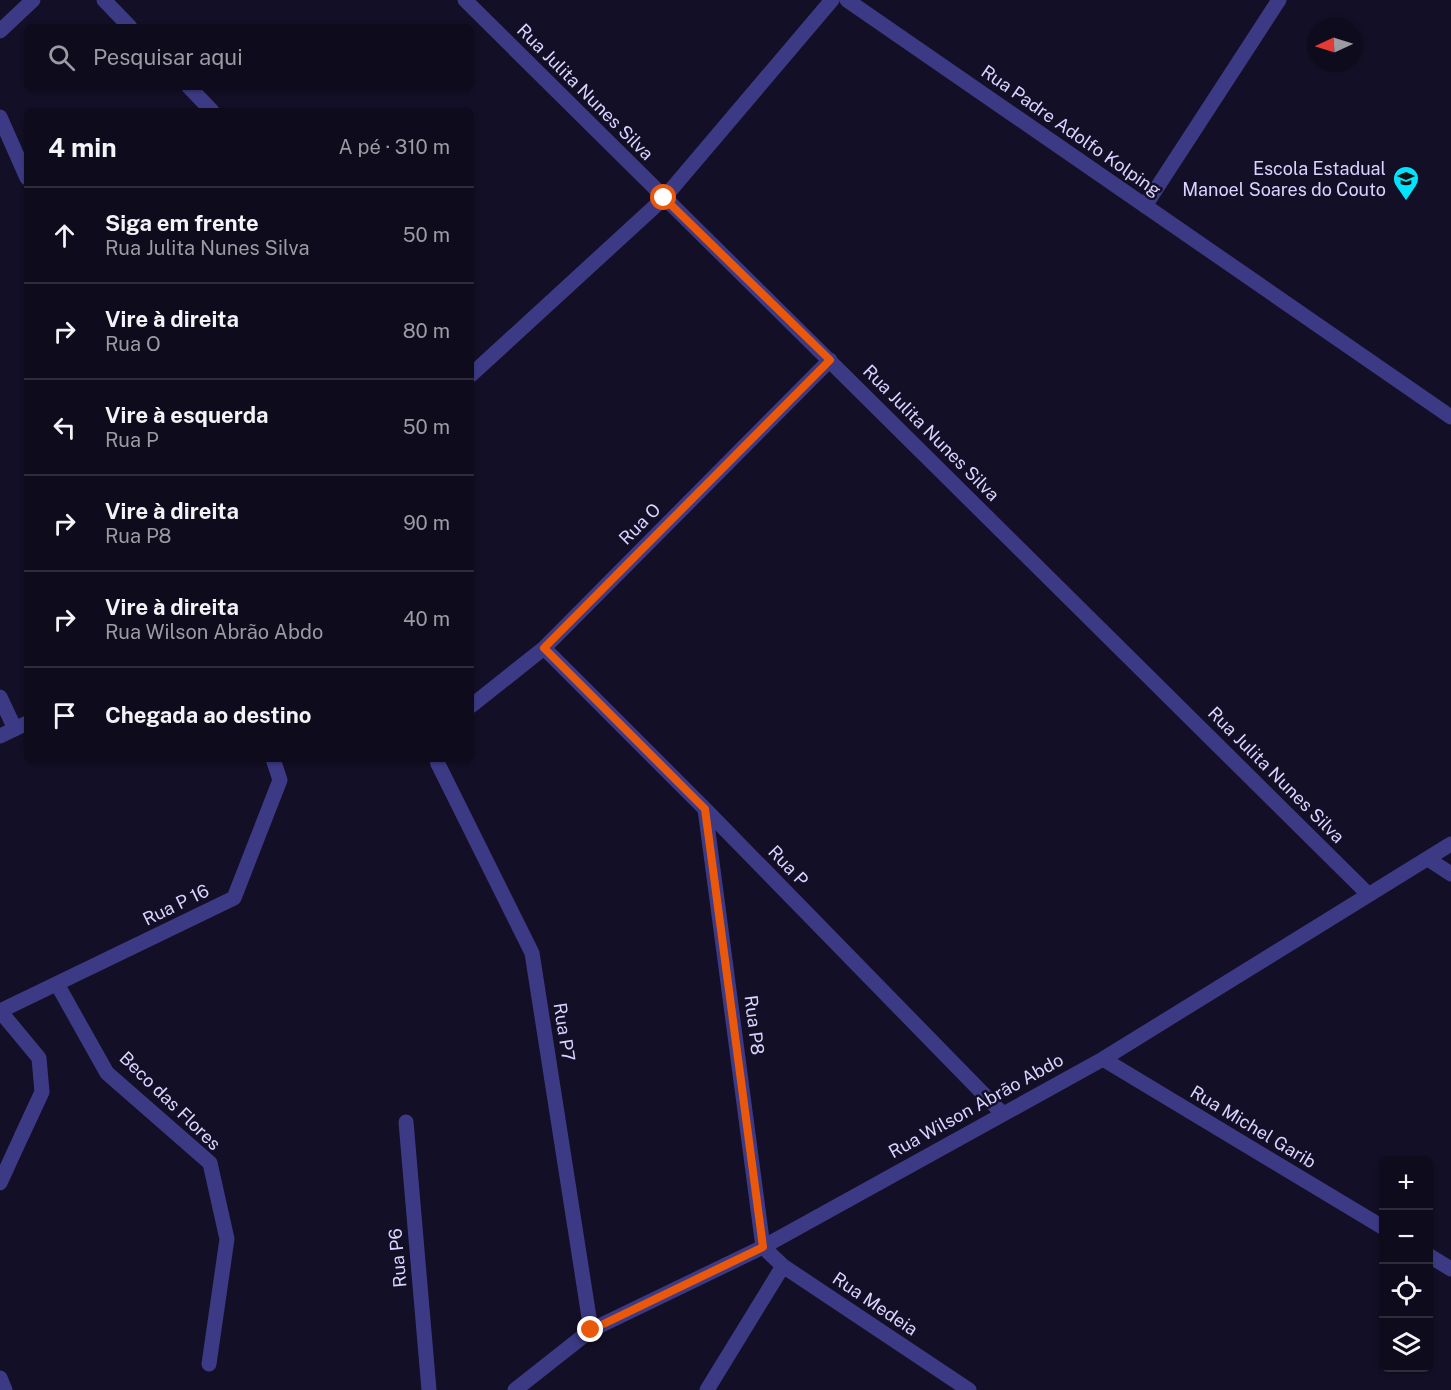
<!DOCTYPE html>
<html lang="pt">
<head>
<meta charset="utf-8">
<style>
  :root { --surface:#0e0b1c; --page:#171425; --text:#f1f3f6; --muted:#9b9ba3; --line:#2e2b3b }
  body { margin:0; font-family:"Public Sans",sans-serif; background:var(--page); color:var(--text) }
  .controls { position:absolute; right:18px; bottom:18px; display:grid; overflow:hidden; border-radius:9px; box-shadow:0 2px 4px #0004 }
  .controls button { width:54px; height:54px; display:grid; place-items:center; padding:0; border:0; border-bottom:2px solid var(--line); background:var(--surface); color:var(--text); font:30px sans-serif }
  .compass { position:absolute; left:1307px; top:18px; width:54px; height:54px; border-radius:50%; background:var(--surface); box-shadow:0 2px 4px #0004; rotate:266deg }
  .stop { position:absolute; width:18px; height:18px; margin:-14px; border:4px solid #ea580c; border-radius:50%; background:#fff }
  .stop.end { background:#ea580c; border-color:#fff; box-shadow:0 2px 6px #0008 }
  .list { margin:0; padding:0; list-style:none }
  h2 { display:flex; justify-content:space-between; align-items:center; height:78px; margin:0; padding:0 24px; font-size:26px }
  h2 small { font-size:20px; font-weight:400; color:var(--muted) }
  .list li { display:grid; grid-template-columns:39px 1fr auto; gap:18px; align-items:center; box-sizing:border-box; height:96px; padding:0 24px; border-top:2px solid var(--line) }
  .list b { display:block; font-size:22px; white-space:nowrap }
  .list p { margin:0; font-size:20px; white-space:nowrap; color:var(--muted) }
  .list em { font-size:20px; font-style:normal; color:var(--muted) }
  .icon { flex:none; width:33px; height:33px; fill:none; stroke:currentColor; stroke-width:2; stroke-linecap:round; stroke-linejoin:round }
  .map { position:relative; flex:none; width:1451px; height:1390px; overflow:hidden }
  .search { position:absolute; background:var(--surface); box-shadow:0 2px 4px #0004; left:24px; top:24px; width:450px; height:66px; display:flex; align-items:center; gap:15px; box-sizing:border-box; padding:0 21px; border-radius:9px; color:var(--muted); font-size:22px }
  .panel { position:absolute; background:var(--surface); box-shadow:0 2px 4px #0004; left:24px; top:108px; width:450px; height:654px; border-radius:9px }
  .map>svg:first-child { display:block }
  .lines { fill:none; stroke-linecap:round; stroke-linejoin:round }
  .service { stroke:#3d3a85; stroke-width:15 }
  .minor { stroke:#3d3a85; stroke-width:15 }
  .route { stroke:#ea580c; stroke-width:8 }
  .labels { text-anchor:middle; stroke-width:5; stroke-linejoin:round; paint-order:stroke }
  .street-label { font-size:18px; fill:#d9d4ff; stroke:#130f26 }
  .poi-label { font-size:18px; fill:#d9d4ff; stroke:#130f26; text-anchor:end }
</style>
</head>
<body>
<div class="map">
<svg width="1451" height="1390" viewBox="0 0 1451 1390">
  <rect width="100%" height="100%" fill="#130f26"/>
  <g class="lines">
    <path class="service" d="M1145,206L1279,0
      M57,984L107,1073L210,1163L227,1239L209,1364
      M0,1183L22,1135
      M0,1378L5,1390"/>
    <path class="minor" d="M104,0L130,27
      M465,0L1368,894
      M847,0L1451,417
      M0,31L33,0
      M189,87L212,111
      M0,117L27,178
      M471,375L664,198L832,0
      M544,648L705,809L1002,1113
      M0,697L15,729
      M471,706L544,648L830,360
      M0,736L27,723
      M437,759L438,764L532,953L591,1330
      M705,809L763,1247L783,1266L969,1390
      M1428,859L1451,874
      M0,1011L234,898L280,780L273,759
      M0,1011L39,1058L42,1092L22,1135
      M1103,1059L1384,1228
      M406,1122L429,1390
      M1428,1255L1451,1269
      M515,1390L591,1330L763,1247L1103,1059L1451,844
      M707,1390L783,1266"/>
  </g>
  <g class="lines">
    <path class="route" d="M591,1330L763,1247L705,809L544,648L830,360L664,198"/>
  </g>
  <defs>
    <symbol id="school-pin" viewBox="-11 -11 22 30"><path d="M0 17L-7.5 6A9.5 9.5 0 1 1 7.5 6Z" fill="#00e5ff" stroke="#130f26"/><path d="M0-5L7-2L0 1L-7-2ZM-4 1L0 2.5L4 1V4Q0 6-4 4Z" fill="#111"/></symbol>
  </defs>
  <g fill-rule="evenodd">
    <use href="#school-pin" x="1391" y="164" width="30" height="40"/>
  </g>
  <g class="labels">
    <g class="street-label">
      <text transform="translate(585 92) rotate(45)" y="6">Rua Julita Nunes Silva</text>
      <text transform="translate(1071 131) rotate(35)" y="6">Rua Padre Adolfo Kolping</text>
      <text transform="translate(931 433) rotate(45)" y="6">Rua Julita Nunes Silva</text>
      <text transform="translate(640 524) rotate(-45)" y="6">Rua O</text>
      <text transform="translate(1276 775) rotate(45)" y="6">Rua Julita Nunes Silva</text>
      <text transform="translate(788 866) rotate(46)" y="6">Rua P</text>
      <text transform="translate(176 905) rotate(-26)" y="6">Rua P 16</text>
      <text transform="translate(754 1025) rotate(83)" y="6">Rua P8</text>
      <text transform="translate(564 1032) rotate(81)" y="6">Rua P7</text>
      <text transform="translate(170 1101) rotate(44)" y="6">Beco das Flores</text>
      <text transform="translate(976 1106) rotate(-29)" y="6">Rua Wilson Abrão Abdo</text>
      <text transform="translate(1253 1127) rotate(31)" y="6">Rua Michel Garib</text>
      <text transform="translate(398 1258) rotate(-95)" y="6">Rua P6</text>
      <text transform="translate(875 1304) rotate(34)" y="6">Rua Medeia</text>
    </g>
    <g class="poi-label">
      <text x="1386" y="175">Escola Estadual<tspan x="1386" dy="21">Manoel Soares do Couto</tspan></text>
    </g>
  </g>
</svg>
<div class="controls">
<button>+</button>
<button>−</button>
<button><svg class="icon" aria-label="locate" viewBox="0 0 24 24"><circle cx="12" cy="12" r="6"/><path d="M12 2v4M12 18v4M2 12h4M18 12h4"/></svg></button>
<button><svg class="icon" aria-label="layers" viewBox="0 0 24 24"><path d="M12 4l9 5-9 5-9-5zM3 14l9 5 9-5"/></svg></button>
</div>
<svg class="compass" viewBox="-18 -18 36 36"><path d="M0-13l5 13h-10z" fill="#e53935"/><path d="M0 13l5-13h-10z" fill="#9b9ba3"/></svg>
<div class="stop" style="left:664px;top:198px"></div>
<div class="stop end" style="left:591px;top:1330px"></div>
<div class="search"><svg class="icon" aria-label="search" viewBox="0 0 24 24"><circle cx="10" cy="10" r="6"/><path d="M15 15l6 6"/></svg>Pesquisar aqui</div>
<section class="panel">
<h2>4 min<small>A pé · 310 m</small></h2>
<ul class="list">
<li><svg class="icon" aria-label="ahead" viewBox="0 0 24 24"><path d="M12 20V5M6 11l6-6 6 6"/></svg><div><b>Siga em frente</b><p>Rua Julita Nunes Silva</p></div><em>50 m</em></li>
<li><svg class="icon" aria-label="right" viewBox="0 0 24 24"><path d="M7 20v-9h11M14 6l5 5-5 5"/></svg><div><b>Vire à direita</b><p>Rua O</p></div><em>80 m</em></li>
<li><svg class="icon" aria-label="left" viewBox="0 0 24 24"><path d="M17 20v-9H6M10 6l-5 5 5 5"/></svg><div><b>Vire à esquerda</b><p>Rua P</p></div><em>50 m</em></li>
<li><svg class="icon" aria-label="right" viewBox="0 0 24 24"><path d="M7 20v-9h11M14 6l5 5-5 5"/></svg><div><b>Vire à direita</b><p>Rua P8</p></div><em>90 m</em></li>
<li><svg class="icon" aria-label="right" viewBox="0 0 24 24"><path d="M7 20v-9h11M14 6l5 5-5 5"/></svg><div><b>Vire à direita</b><p>Rua Wilson Abrão Abdo</p></div><em>40 m</em></li>
<li><svg class="icon" aria-label="arrive" viewBox="0 0 24 24"><path d="M6 21V4h12l-3 4 3 4H6"/></svg><div><b>Chegada ao destino</b></div></li>
</ul>
</section>
</div>
</body>
</html>
